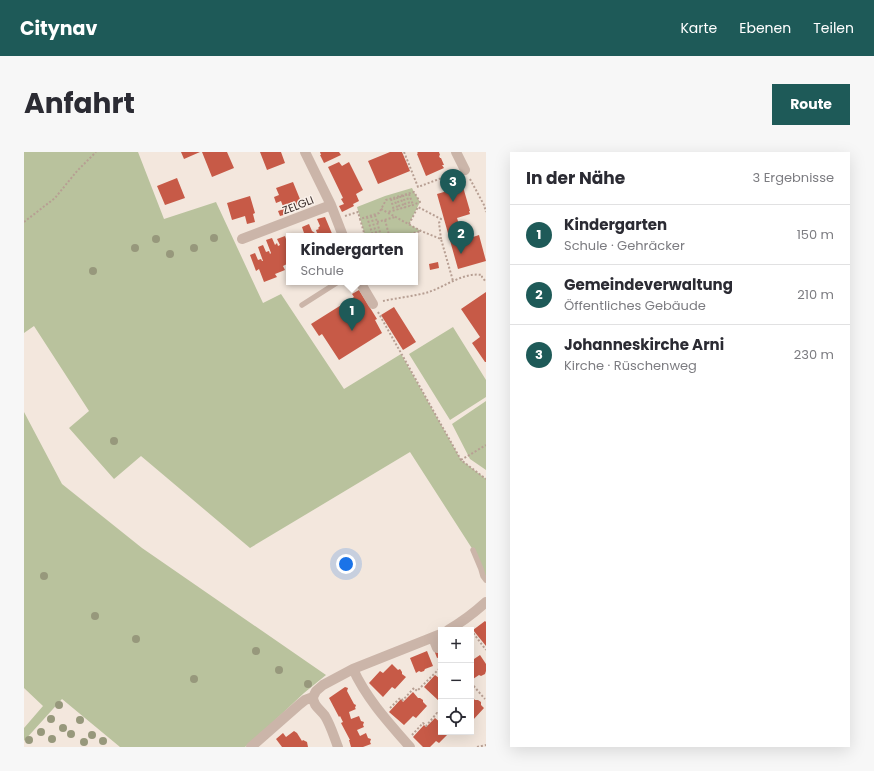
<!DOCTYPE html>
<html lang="de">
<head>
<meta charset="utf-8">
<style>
  :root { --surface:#fff; --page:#f7f7f7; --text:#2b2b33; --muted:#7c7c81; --line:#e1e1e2; --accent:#1e5a58 }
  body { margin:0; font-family:Poppins,sans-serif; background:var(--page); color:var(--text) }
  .controls { position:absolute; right:12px; bottom:12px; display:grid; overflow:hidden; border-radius:0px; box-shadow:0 4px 16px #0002 }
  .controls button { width:36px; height:36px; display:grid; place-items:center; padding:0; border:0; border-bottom:1px solid var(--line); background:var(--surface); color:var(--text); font:20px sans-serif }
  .you { position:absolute; left:322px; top:412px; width:14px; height:14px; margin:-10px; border:3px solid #fff; border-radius:50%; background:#1a73e8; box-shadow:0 0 0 6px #1a73e833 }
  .badge { display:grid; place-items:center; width:26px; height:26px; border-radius:50%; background:var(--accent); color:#fff; font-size:13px; font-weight:700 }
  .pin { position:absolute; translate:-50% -33px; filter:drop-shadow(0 1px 2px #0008) }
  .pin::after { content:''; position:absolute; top:21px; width:14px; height:12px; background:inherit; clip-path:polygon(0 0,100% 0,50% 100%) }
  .popup { position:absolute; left:262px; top:81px; width:132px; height:52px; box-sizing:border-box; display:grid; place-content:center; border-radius:0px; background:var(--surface); filter:drop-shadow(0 1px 3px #0005); font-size:13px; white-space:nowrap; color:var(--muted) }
  .popup b { font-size:15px; color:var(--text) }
  .popup::after { content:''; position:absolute; left:50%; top:100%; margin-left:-8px; border:8px solid transparent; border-top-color:var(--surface) }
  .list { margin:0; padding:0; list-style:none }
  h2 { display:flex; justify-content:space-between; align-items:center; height:52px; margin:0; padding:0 16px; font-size:17px }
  h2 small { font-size:13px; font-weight:400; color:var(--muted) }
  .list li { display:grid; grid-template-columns:26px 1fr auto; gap:12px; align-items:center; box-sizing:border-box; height:60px; padding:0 16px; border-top:1px solid var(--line) }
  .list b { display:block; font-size:15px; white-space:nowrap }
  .list p { margin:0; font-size:13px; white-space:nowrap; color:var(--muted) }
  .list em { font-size:13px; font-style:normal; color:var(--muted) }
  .icon { flex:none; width:22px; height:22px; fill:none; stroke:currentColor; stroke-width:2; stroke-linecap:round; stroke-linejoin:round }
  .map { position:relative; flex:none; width:462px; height:595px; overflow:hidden; border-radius:0px }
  header { display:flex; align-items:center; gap:24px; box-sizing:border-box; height:56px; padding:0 20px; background:var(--accent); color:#fff }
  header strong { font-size:19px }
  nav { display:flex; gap:22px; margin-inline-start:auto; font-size:14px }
  .intro { display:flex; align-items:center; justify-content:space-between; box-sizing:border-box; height:96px; padding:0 24px }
  h1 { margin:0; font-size:28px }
  .button { padding:10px 18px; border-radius:0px; background:var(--accent); color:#fff; font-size:14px; font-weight:700 }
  main { display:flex; gap:24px; padding:0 24px }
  aside { flex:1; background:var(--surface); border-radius:0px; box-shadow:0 4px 16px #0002 }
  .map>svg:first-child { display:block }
  .green { fill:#b9c29d }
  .building { fill:#c75a47 }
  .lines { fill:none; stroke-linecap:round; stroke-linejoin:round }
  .path { stroke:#b79f93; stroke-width:2; stroke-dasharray:2 2; stroke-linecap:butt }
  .lane { stroke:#cbb5a9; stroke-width:5.5 }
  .street { stroke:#cbb5a9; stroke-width:10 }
  .tree { fill:#97987c }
  .labels { text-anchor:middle; stroke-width:3; stroke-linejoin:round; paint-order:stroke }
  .street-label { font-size:11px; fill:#382c29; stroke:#faf1ea }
</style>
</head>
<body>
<header>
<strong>Citynav</strong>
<nav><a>Karte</a><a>Ebenen</a><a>Teilen</a></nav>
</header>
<div class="intro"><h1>Anfahrt</h1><a class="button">Route</a></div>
<main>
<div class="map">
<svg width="462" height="595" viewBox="0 0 462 595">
  <rect width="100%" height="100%" fill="#f3e7dd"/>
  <path class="green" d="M0,0H114L140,67L192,50L239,151L257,142L320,237L377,202L437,308L462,327V428L449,398L386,300L226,396L117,304L90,327L45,276L65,259L10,174L0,181Z
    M388,36L390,40L396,50L385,72L397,79L378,84H341L333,55L361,44Z
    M429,175L462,228V245L426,268L385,202Z
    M462,249V318L446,307L428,272Z
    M0,260L38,332L118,396L302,523L280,541L232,586L221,595H96L38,547L0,589V576L19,554L0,536Z"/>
  <path class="building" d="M157,0H176L160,7Z
    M178,0H203L210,16L188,25Z
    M236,0H257L261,11L243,18Z
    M296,0H315L317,3L300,11L296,3H297Z
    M366,0H378L386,19L354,32L344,9Z
    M393,0H415L416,3L415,4L416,6H417L420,13H418L420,16L402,24L393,2L394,1Z
    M315,10L318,14L325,10L339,38L332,42L335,49L329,52L330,54L318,60L315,54L320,52L317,47L319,46L304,15Z
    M153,26L161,46L141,53L133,34Z
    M437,28L446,59H445L446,62L433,66L438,82L448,79L449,85L455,83L462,109L434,117L413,42L430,37L428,31Z
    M269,30L278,52L261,58L263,62L256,64L254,59L260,57L257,49L252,51L250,45L255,43L252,36Z
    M226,44L231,61L229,62L231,70L223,72L221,64L208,68L203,51Z
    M301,65L309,84H281L278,75L285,72L288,79L291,81H293L292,78L295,77L294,76L296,74L293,67Z
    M261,84L262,87L265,85V111L259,114L261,118L251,122L253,125L240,130L235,117L232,119L226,103L231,101L234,108L237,107L238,109H239L234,95L239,93L242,100L245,99L246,102L247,101L242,88L248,86L251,93L253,91L254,94L256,93L253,87Z
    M414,110L415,116L406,118L405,112Z
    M335,138L353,167L351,168L358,181L315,208L298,182L295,184L287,172L330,145L328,142Z
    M462,140V210H461L448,191L456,185L437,157Z
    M370,155L392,190L379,198L357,163Z
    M461,469L462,470V494L449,478Z
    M417,495V505L413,506L410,498Z
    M403,499L409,514L401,517L400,519L397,520L395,519L392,521L386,506Z
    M456,503L462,512V519L461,522L457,524L455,523L449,527L447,525V509Z
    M368,512L374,518L376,517L378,520V522L382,525L371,537L368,535L359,545L345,531L356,519L359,521Z
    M411,523L415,526L417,523V547L415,549L400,535Z
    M321,535L324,536L323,539L330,552L332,553L331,556L332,557L325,560L327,567L335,564L337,569L340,570L339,573L340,575L333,578L336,584L342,581L344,586L347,587L346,590L347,592L339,595H327L325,588H326L317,571L319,570L316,564L315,565L305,546Z
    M389,540L394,546H396L399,548V550L403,554L392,566L389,564L380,573L365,560L377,547L379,550Z
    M447,544L451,548H454L457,550V553L460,556L449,568L447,566Z
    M411,566L417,571V580H426L415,591L412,589L406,595H399L389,585L400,573L402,575Z
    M270,579L273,581L278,589L279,588L283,590L284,595H258L252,587L259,581L262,585Z"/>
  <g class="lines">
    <path class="path" d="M380,0L394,35L431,21
      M446,27L460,53L462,60
      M382,42L386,54
      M385,42L389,53
      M379,43L382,55
      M376,44L380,56
      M373,45L376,57
      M370,46L374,58
      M367,47L370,59
      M357,57L397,79L417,87L429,129
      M351,63L357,84
      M321,64L334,60L336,67
      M347,64L353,84
      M343,65L349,84
      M361,68L365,83
      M0,70L31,46L53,19L72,0
      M353,70L371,65
      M385,72L394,55L417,67L415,71L417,87
      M341,84L336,67L355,61L362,48L390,40L396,50L389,53L364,60
      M378,84L397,79
      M359,149C373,146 391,144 405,140C422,134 440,120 458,123V125L462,130
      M354,160L437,308L462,327
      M437,308L462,293
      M447,478L462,498
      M447,531L461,547
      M366,556L376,546L379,548L390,536L393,539L417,515
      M388,583L399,571L402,574L413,561L416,564L417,562
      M453,595L462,593"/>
    <path class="lane" d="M278,153L314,130
      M449,398L457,417L459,424L462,428"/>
    <path class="street" d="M432,0L441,18
      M307,53L319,84
      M218,87L307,53L281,0
      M336,130L349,152
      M424,478C438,470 450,461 462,450
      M409,486L413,496
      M329,517C342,546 365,571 386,595
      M289,545C289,554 296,557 301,564C307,574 310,585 314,595
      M227,595L276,552L281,548L289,545L292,539L299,533L329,517L417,482"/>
  </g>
  <g class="tree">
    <circle cx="190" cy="86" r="4"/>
    <circle cx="132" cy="87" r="4"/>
    <circle cx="111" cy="96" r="4"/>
    <circle cx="170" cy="96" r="4"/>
    <circle cx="146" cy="102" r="4"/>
    <circle cx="69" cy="119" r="4"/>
    <circle cx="90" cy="289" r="4"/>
    <circle cx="20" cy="424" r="4"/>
    <circle cx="71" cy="464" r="4"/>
    <circle cx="112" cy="487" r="4"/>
    <circle cx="232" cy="499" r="4"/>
    <circle cx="255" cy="518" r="4"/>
    <circle cx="170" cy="527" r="4"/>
    <circle cx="284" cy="532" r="4"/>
    <circle cx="35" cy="553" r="4"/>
    <circle cx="27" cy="567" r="4"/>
    <circle cx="56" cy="568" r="4"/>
    <circle cx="39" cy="576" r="4"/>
    <circle cx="17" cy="580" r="4"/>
    <circle cx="47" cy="582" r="4"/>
    <circle cx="68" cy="583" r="4"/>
    <circle cx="28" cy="587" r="4"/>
    <circle cx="5" cy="588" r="4"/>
    <circle cx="79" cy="589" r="4"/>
    <circle cx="60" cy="590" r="4"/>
  </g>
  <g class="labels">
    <g class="street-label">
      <text transform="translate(274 53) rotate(-21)" y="4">ZELGLI</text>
    </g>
  </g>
</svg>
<div class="controls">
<button>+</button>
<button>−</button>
<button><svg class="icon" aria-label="locate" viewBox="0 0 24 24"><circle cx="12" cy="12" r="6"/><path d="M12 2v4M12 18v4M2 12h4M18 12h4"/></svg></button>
</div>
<div class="you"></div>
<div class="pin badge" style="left:328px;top:179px">1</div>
<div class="popup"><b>Kindergarten</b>Schule</div>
<div class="pin badge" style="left:437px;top:102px">2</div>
<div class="pin badge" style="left:429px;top:50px">3</div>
</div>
<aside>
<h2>In der Nähe<small>3 Ergebnisse</small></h2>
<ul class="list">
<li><span class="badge">1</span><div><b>Kindergarten</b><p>Schule · Gehräcker</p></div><em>150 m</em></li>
<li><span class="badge">2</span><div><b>Gemeindeverwaltung</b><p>Öffentliches Gebäude</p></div><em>210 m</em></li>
<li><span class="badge">3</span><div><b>Johanneskirche Arni</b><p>Kirche · Rüschenweg</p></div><em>230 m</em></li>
</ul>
</aside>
</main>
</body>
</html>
